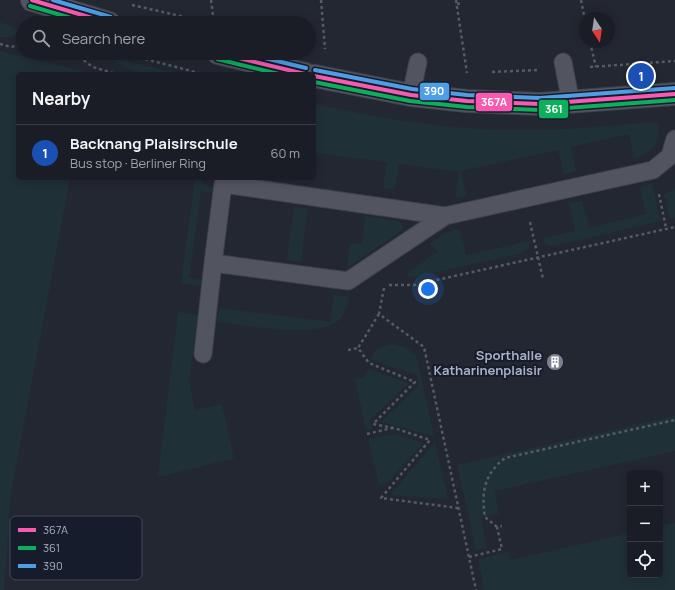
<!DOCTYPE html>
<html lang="en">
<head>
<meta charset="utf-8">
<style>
  :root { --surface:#1a1d25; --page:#272a32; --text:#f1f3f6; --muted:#9fa2a7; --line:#383b42; --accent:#8c9099 }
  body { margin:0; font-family:Manrope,sans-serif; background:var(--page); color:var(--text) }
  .controls { position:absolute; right:12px; bottom:12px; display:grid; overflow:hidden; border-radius:6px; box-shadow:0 2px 10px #0003 }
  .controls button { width:36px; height:36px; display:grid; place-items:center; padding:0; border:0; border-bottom:1px solid var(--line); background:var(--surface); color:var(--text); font:20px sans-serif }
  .compass { position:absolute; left:579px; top:12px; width:36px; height:36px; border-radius:50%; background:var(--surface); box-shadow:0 2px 10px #0003; rotate:167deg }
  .you { position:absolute; left:428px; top:289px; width:14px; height:14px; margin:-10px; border:3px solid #fff; border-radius:50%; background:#1a73e8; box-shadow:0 0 0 6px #1a73e833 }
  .badge { display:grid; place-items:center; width:26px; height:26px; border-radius:50%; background:var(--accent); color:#fff; font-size:13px; font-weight:700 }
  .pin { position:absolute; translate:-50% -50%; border:2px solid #fff; box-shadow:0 1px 4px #0006 }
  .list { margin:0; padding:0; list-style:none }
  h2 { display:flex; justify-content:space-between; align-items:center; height:52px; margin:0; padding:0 16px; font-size:17px }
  h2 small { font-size:13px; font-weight:400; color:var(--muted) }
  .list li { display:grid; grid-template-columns:26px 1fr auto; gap:12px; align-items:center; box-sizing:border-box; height:56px; padding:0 16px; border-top:1px solid var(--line) }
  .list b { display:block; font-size:15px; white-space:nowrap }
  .list p { margin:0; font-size:13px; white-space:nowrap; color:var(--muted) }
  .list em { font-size:13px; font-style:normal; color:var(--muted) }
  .icon { flex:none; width:22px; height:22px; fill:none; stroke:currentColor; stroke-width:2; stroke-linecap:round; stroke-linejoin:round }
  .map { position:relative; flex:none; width:675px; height:590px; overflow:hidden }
  .search { position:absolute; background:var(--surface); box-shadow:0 2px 10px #0003; left:16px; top:16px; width:300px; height:44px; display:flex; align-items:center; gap:10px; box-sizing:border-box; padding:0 14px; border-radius:22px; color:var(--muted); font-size:15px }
  .panel { position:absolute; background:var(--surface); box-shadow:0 2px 10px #0003; left:16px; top:72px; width:300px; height:108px; border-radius:6px }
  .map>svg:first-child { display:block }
  .green { fill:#203037 }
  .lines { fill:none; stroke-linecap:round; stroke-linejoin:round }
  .service-casing { stroke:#3f424a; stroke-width:19 }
  .tertiary-casing { stroke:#3f424a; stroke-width:24 }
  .path { stroke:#555a64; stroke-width:2.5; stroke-dasharray:3 3; stroke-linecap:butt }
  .service { stroke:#525560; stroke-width:17 }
  .tertiary { stroke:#525560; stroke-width:22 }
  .bus-1-casing { stroke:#161c2c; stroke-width:7 }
  .bus-2-casing { stroke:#161c2c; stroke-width:7 }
  .bus-3-casing { stroke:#161c2c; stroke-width:7 }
  .bus-1 { stroke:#f75aaf; stroke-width:4 }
  .bus-2 { stroke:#0daf5c; stroke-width:4 }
  .bus-3 { stroke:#4d9ee5; stroke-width:4 }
  .labels { text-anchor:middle; stroke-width:4; stroke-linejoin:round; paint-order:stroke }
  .poi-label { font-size:13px; font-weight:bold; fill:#aab0c5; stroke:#161c2c; text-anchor:end }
  .key { fill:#161c2c; stroke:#42485a; stroke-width:1 }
  .key-label { font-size:11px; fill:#aab0c5 }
  .line-badge { stroke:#161c2c; stroke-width:1.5 }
  .badge-label { font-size:11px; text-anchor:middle; font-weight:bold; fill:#fff }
</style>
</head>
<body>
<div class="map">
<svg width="675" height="590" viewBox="0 0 675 590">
  <rect width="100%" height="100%" fill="#232731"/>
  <path class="green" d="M0,22L20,30L12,37H0Z
    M0,51L90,73L18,74V178H70L11,493L4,590H0Z
    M111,58L183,74C153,74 135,77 111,58Z
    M314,104C381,118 447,130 515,130C563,131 610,125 658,122C660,143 655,153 634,158L629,134L571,147L576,171L564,175L558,150L461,171L467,196L455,198L459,172L399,164L395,190L383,188L387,162L315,153L314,159Z
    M195,178H199L203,184L213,188V193L201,191L189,278L201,280V286L181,283Z
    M652,184L661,221L557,245L550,246L544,243L543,238L575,231L569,203L582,201L589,228L646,214L640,187Z
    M675,189V218L670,219L664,194Z
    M294,207L308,209L301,262L287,260Z
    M365,216L400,221L403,227L400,232L347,268L350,243L362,244Z
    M460,229L466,255L529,241V248L519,254L409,278L407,273L437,252L430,243L447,232Z
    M334,295L349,297C347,305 345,314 339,320C316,340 247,325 217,322L219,308L330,322Z
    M178,312L198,315L189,381L195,410L222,404L234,458L158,477Z
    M393,344L405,347L416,355L434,436L381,422L419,385L417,375L371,360C373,349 382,346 393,344Z
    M368,369L409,383L370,420L372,430L366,431L355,379L365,377Z
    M675,416V451L495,491L499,514L481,518L487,548L476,550L457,465Z
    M394,434L423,443L388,483L379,485L368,439Z
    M435,442L448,499L390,495Z
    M675,523V590H483V582L478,559L508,552L510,560L630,533V575H660V526Z"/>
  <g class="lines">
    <defs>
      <path id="service" d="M563,62L571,103
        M411,95L418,62
        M445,216L348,281L213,263L223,184L445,216L653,170L670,156L675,139
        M203,354L213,263"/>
      <path id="tertiary" d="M32,0L109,23
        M218,53L305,74
        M314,76L411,95L467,101L540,104L675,94"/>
    </defs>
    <use href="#service" class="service-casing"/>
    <use href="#tertiary" class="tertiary-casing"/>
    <path class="path" d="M211,0L214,23
      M321,0L325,49
      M456,0L467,73
      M581,0L585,20
      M457,4L462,3
      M132,5L211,23
      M590,42L596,67
      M0,44L11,47L23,44
      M74,53L93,67L116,74
      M122,53L199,73
      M590,67L675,61
      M492,72L539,70
      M659,194L666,228
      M530,222L543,279
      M389,285H414L675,227
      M384,288L379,314L424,347L476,590
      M379,314L358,348L369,363L415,382L373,424L394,428L430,440L381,498L458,508
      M348,350L358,348
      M367,434L392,428
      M497,527L485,517C481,493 484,474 505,458L675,420
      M469,557L502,549L497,527L502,526"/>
    <use href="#service" class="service"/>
    <use href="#tertiary" class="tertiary"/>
    <defs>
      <path id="bus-1" d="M32,0L109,23
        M218,53L305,74
        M314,76L411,95L467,101L540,104L675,94"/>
      <path id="bus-2" d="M30,6L88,23
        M217,59L279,74
        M314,82L410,101L467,107L540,110L675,100"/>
      <path id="bus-3" d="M53,0L111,17
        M244,53L306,68
        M315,70L412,89L467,95L540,98L675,88"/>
    </defs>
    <use href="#bus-1" class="bus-1-casing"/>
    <use href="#bus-2" class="bus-2-casing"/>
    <use href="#bus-3" class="bus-3-casing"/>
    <use href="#bus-1" class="bus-1"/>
    <use href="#bus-2" class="bus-2"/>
    <use href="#bus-3" class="bus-3"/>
  </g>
  <defs>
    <symbol id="building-disc" viewBox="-11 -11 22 22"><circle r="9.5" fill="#7b8091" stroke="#161c2c"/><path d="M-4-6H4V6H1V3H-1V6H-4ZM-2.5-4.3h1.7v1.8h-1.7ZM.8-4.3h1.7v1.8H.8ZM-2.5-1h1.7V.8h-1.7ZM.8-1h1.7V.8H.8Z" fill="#fff"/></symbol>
  </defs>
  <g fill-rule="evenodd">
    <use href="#building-disc" x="545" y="352" width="20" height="20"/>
  </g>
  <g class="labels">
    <g class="poi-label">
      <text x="542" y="360">Sporthalle<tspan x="542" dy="15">Katharinenplaisir</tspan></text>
    </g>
  </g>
  <rect x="10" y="516" width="132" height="64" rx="6" class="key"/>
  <rect x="18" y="528" width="18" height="4" fill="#f75aaf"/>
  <rect x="18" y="546" width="18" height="4" fill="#0daf5c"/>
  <rect x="18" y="564" width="18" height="4" fill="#4d9ee5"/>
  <g class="key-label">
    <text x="43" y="534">367A</text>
    <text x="43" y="552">361</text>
    <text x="43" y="570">390</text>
  </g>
  <g class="line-badge">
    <rect x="419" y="82" width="31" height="19" rx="4" fill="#4d9ee5"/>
    <rect x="475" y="92" width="38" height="20" rx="4" fill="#f75aaf"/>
    <rect x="538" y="99" width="31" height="20" rx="4" fill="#0daf5c"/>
  </g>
  <g class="badge-label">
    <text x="434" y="95">390</text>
    <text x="494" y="106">367A</text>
    <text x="554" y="113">361</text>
  </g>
</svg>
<div class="controls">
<button>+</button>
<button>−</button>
<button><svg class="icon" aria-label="locate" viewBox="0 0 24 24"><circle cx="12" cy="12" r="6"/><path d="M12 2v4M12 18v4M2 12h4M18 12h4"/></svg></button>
</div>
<svg class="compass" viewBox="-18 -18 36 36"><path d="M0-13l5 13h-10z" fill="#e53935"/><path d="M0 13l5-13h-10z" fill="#9fa2a7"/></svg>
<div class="you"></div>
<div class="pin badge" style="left:641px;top:76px;background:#1a4fb4">1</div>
<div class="search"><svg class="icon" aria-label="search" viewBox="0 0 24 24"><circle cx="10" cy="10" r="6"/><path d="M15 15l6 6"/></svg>Search here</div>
<section class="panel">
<h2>Nearby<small></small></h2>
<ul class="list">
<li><span class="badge" style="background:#1a4fb4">1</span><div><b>Backnang Plaisirschule</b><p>Bus stop · Berliner Ring</p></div><em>60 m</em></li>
</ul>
</section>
</div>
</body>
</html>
